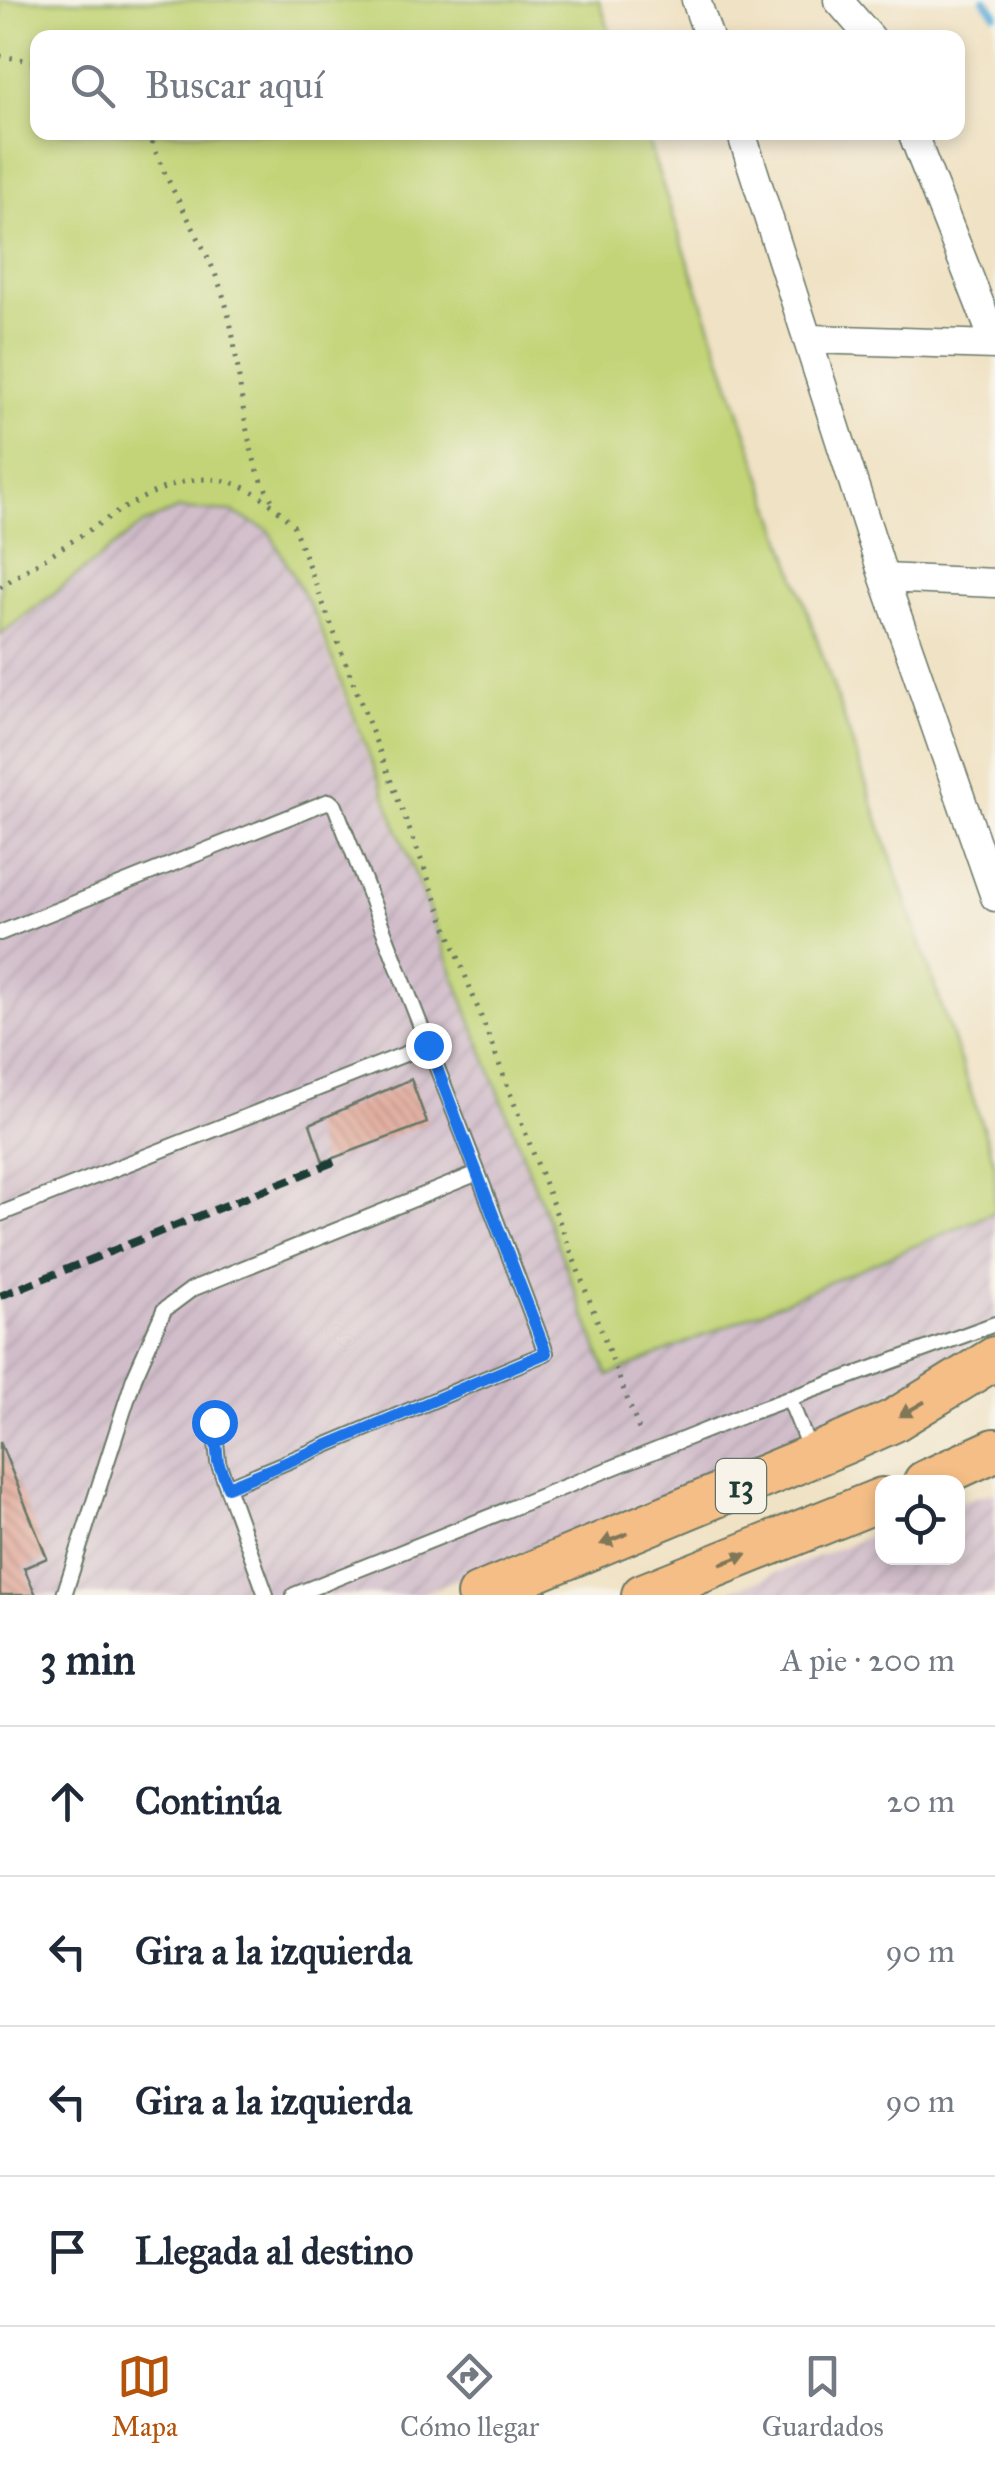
<!DOCTYPE html>
<html lang="es">
<head>
<meta charset="utf-8">
<style>
  :root { --surface:#fff; --page:#f2f2f3; --text:#1f2937; --muted:#747a83; --line:#e0e1e3; --accent:#b45309 }
  body { margin:0; font-family:"IM FELL Great Primer",serif; background:var(--page); color:var(--text) }
  .controls { position:absolute; right:30px; bottom:30px; display:grid; overflow:hidden; border-radius:20px; box-shadow:0 5px 15px #0003 }
  .controls button { width:90px; height:90px; display:grid; place-items:center; padding:0; border:0; border-bottom:2px solid var(--line); background:var(--surface); color:var(--text); font:50px sans-serif }
  .stop { position:absolute; width:30px; height:30px; margin:-22px; border:8px solid #1a73e8; border-radius:50%; background:#fff }
  .stop.end { background:#1a73e8; border-color:#fff; box-shadow:0 2px 10px #0008 }
  .list { margin:0; padding:0; list-style:none }
  h2 { display:flex; justify-content:space-between; align-items:center; height:130px; margin:0; padding:0 40px; font-size:42px }
  h2 small { font-size:32px; font-weight:400; color:var(--muted) }
  .list li { display:grid; grid-template-columns:65px 1fr auto; gap:30px; align-items:center; box-sizing:border-box; height:150px; padding:0 40px; border-top:2px solid var(--line) }
  .list b { display:block; font-size:38px; white-space:nowrap }
  .list em { font-size:32px; font-style:normal; color:var(--muted) }
  .icon { flex:none; width:55px; height:55px; fill:none; stroke:currentColor; stroke-width:2; stroke-linecap:round; stroke-linejoin:round }
  .map { position:relative; flex:none; width:995px; height:1595px; overflow:hidden }
  .search { position:absolute; background:var(--surface); box-shadow:0 5px 15px #0003; left:30px; right:30px; top:30px; height:110px; display:flex; align-items:center; gap:25px; box-sizing:border-box; padding:0 35px; border-radius:20px; color:var(--muted); font-size:38px }
  .sheet { height:730px; background:var(--surface) }
  nav { display:flex; justify-content:space-around; align-items:center; box-sizing:border-box; height:140px; border-top:2px solid var(--line); background:var(--surface); font-size:28px; color:var(--muted) }
  nav a { display:grid; justify-items:center; gap:5px }
  nav .on { color:var(--accent) }
  .map>svg:first-child { display:block }
  .industrial { fill:url(#industrial-furrows) }
  .grass { fill:#c2d477; stroke:#708856; stroke-width:2.5 }
  .lines { fill:none; stroke-linecap:round; stroke-linejoin:round }
  .stream { stroke:#63b0dd; stroke-width:8 }
  .building { fill:url(#building-back-hatch) }
  .lane-casing { stroke:#687766; stroke-width:18 }
  .street-casing { stroke:#687766; stroke-width:31 }
  .primary-casing { stroke:#687766; stroke-width:46 }
  .path { stroke:#687766; stroke-width:5; stroke-dasharray:2.5 8; stroke-linecap:butt }
  .lane { stroke:#fff; stroke-width:14 }
  .street { stroke:#fff; stroke-width:28 }
  .primary { stroke:#f5be86; stroke-width:42 }
  .rail { stroke:#1f3d34; stroke-width:8; stroke-dasharray:15 8; stroke-linecap:butt }
  .oneway { fill:#7f7759 }
  .route { stroke:#1a73e8; stroke-width:12 }
  .labels { text-anchor:middle; stroke-width:9; stroke-linejoin:round; paint-order:stroke }
  .shield { fill:#f7f3e8; stroke:#60746a; stroke-width:2.5 }
  .shield-label { font-size:32px; font-weight:bold; fill:#1f3d34 }
</style>
</head>
<body>
<div class="map">
<svg width="995" height="1595" viewBox="0 0 995 1595">
  <defs>
    <pattern id="industrial-furrows" width="10" height="10" patternUnits="userSpaceOnUse" patternTransform="scale(2.5)"><rect width="10" height="10" fill="#d1bdca"/><path d="M-1 1l2-2M0 10L10 0M9 11l2-2" fill="none" stroke="#b3a3ae"/></pattern>
    <pattern id="building-back-hatch" width="6" height="6" patternUnits="userSpaceOnUse" patternTransform="scale(2.5)"><rect width="6" height="6" fill="#e1ab9d"/><path d="M-1 5l2 2M0 0l6 6M5-1l2 2" fill="none" stroke="#b68c81"/></pattern>
  </defs>
  <rect width="100%" height="100%" fill="#f7f3e8"/>
  <filter id="ink" filterUnits="userSpaceOnUse"><feTurbulence type="fractalNoise" baseFrequency=".01" numOctaves="2"/><feDisplacementMap in="SourceGraphic" scale="20" xChannelSelector="R" yChannelSelector="G"/><feConvolveMatrix kernelMatrix="1 2 1 2 8 2 1 2 1" color-interpolation-filters="sRGB"/></filter>
  <filter id="wash" filterUnits="userSpaceOnUse"><feTurbulence type="fractalNoise" baseFrequency=".0048" numOctaves="4" result="noise"/><feDisplacementMap in="SourceGraphic" scale="40" xChannelSelector="R" yChannelSelector="G"/><feGaussianBlur stdDeviation="2.25" result="paint"/><feColorMatrix in="noise" values="0 0 0 0 0 0 0 0 0 0 0 0 0 0 0 0 0 1.4 0 .05"/><feComposite in="paint" operator="in"/></filter>
  <g filter="url(#wash)">
    <rect width="100%" height="100%" fill="#f0e2c4"/>
    <path class="industrial" d="M179,509H213L248,516L269,531L297,576L608,1376L995,1212V1329L844,1424L418,1595H0V635L143,524Z
      M995,1492V1595H721L882,1531V1558H958V1502Z"/>
    <path class="grass" d="M0,0H599L612,37L38,38V132L645,133L995,1163V1212L608,1376L317,620L269,531L232,512L179,509L143,524L0,635Z"/>
    <g class="lines">
      <path class="stream" d="M985,0L995,13"/>
    </g>
    <g id="blocks">
      <path class="building" d="M411,1079L427,1123L323,1162L310,1124Z
        M0,1442L47,1558L24,1568L36,1595H0Z"/>
    </g>
  </g>
  <g filter="url(#ink)">
    <use href="#blocks" fill-opacity="0" stroke="#687766" stroke-width="2.5"/>
    <g class="lines">
      <defs>
        <path id="lane" d="M0,933L329,801L335,806L478,1173
          M0,1214L428,1045
          M789,1398L811,1453
          M227,1487L266,1595
          M64,1595L134,1378L164,1310L192,1289L478,1173L546,1353L227,1487L218,1462L214,1421
          M294,1595L752,1412L995,1324"/>
        <path id="street" d="M696,0L709,38
          M838,0L871,38
          M741,132L884,578L995,897
          M912,132L995,343
          M811,339L995,345
          M884,578L995,583"/>
        <path id="primary" d="M925,1482L995,1450
          M478,1595L846,1442L893,1421L995,1358
          M643,1595L882,1499"/>
      </defs>
      <use href="#lane" class="lane-casing"/>
      <use href="#street" class="street-casing"/>
      <use href="#primary" class="primary-casing"/>
      <path class="path" d="M0,56L38,62
        M149,132C165,187 204,237 223,295C245,363 235,444 275,505
        M0,587C32,566 65,546 97,525C170,478 225,451 293,525L641,1435"/>
      <use href="#lane" class="lane"/>
      <use href="#street" class="street"/>
      <use href="#primary" class="primary"/>
      <path class="rail" d="M0,1296L336,1161"/>
    </g>
    <defs><path id="oneway-solid" d="M-6-.8H1V-3.2L6.5 0L1 3.2V.8H-6Z" transform="scale(2.5)"/></defs>
    <g class="oneway">
      <use href="#oneway-solid" transform="translate(912 1409) rotate(150)"/>
      <use href="#oneway-solid" transform="translate(614 1539) rotate(158)"/>
      <use href="#oneway-solid" transform="translate(734 1559) rotate(-22)"/>
    </g>
  </g>
  <g class="lines" filter="url(#ink)">
    <path class="route" d="M214,1422L218,1462L228,1487L546,1353L428,1045"/>
  </g>
  <g class="labels">
    <rect class="shield" x="716" y="1459" width="50" height="54" rx="8"/>
    <g class="shield-label">
      <text x="741" y="1497">13</text>
    </g>
  </g>
</svg>
<div class="controls">
<button><svg class="icon" aria-label="locate" viewBox="0 0 24 24"><circle cx="12" cy="12" r="6"/><path d="M12 2v4M12 18v4M2 12h4M18 12h4"/></svg></button>
</div>
<div class="stop" style="left:214px;top:1422px"></div>
<div class="stop end" style="left:428px;top:1045px"></div>
<div class="search"><svg class="icon" aria-label="search" viewBox="0 0 24 24"><circle cx="10" cy="10" r="6"/><path d="M15 15l6 6"/></svg>Buscar aquí</div>
</div>
<section class="sheet">
<h2>3 min<small>A pie · 200 m</small></h2>
<ul class="list">
<li><svg class="icon" aria-label="ahead" viewBox="0 0 24 24"><path d="M12 20V5M6 11l6-6 6 6"/></svg><div><b>Continúa</b></div><em>20 m</em></li>
<li><svg class="icon" aria-label="left" viewBox="0 0 24 24"><path d="M17 20v-9H6M10 6l-5 5 5 5"/></svg><div><b>Gira a la izquierda</b></div><em>90 m</em></li>
<li><svg class="icon" aria-label="left" viewBox="0 0 24 24"><path d="M17 20v-9H6M10 6l-5 5 5 5"/></svg><div><b>Gira a la izquierda</b></div><em>90 m</em></li>
<li><svg class="icon" aria-label="arrive" viewBox="0 0 24 24"><path d="M6 21V4h12l-3 4 3 4H6"/></svg><div><b>Llegada al destino</b></div></li>
</ul>
</section>
<nav>
<a class="on"><svg class="icon" aria-label="map" viewBox="0 0 24 24"><path d="M3 6l6-2 6 2 6-2v14l-6 2-6-2-6 2zM9 4v14M15 6v14"/></svg>Mapa</a>
<a><svg class="icon" aria-label="directions" viewBox="0 0 24 24"><path d="M12 3l9 9-9 9-9-9zM9 14v-3h6M13 9l2 2-2 2"/></svg>Cómo llegar</a>
<a><svg class="icon" aria-label="saved" viewBox="0 0 24 24"><path d="M7 4h10v16l-5-4-5 4z"/></svg>Guardados</a>
</nav>
</body>
</html>
